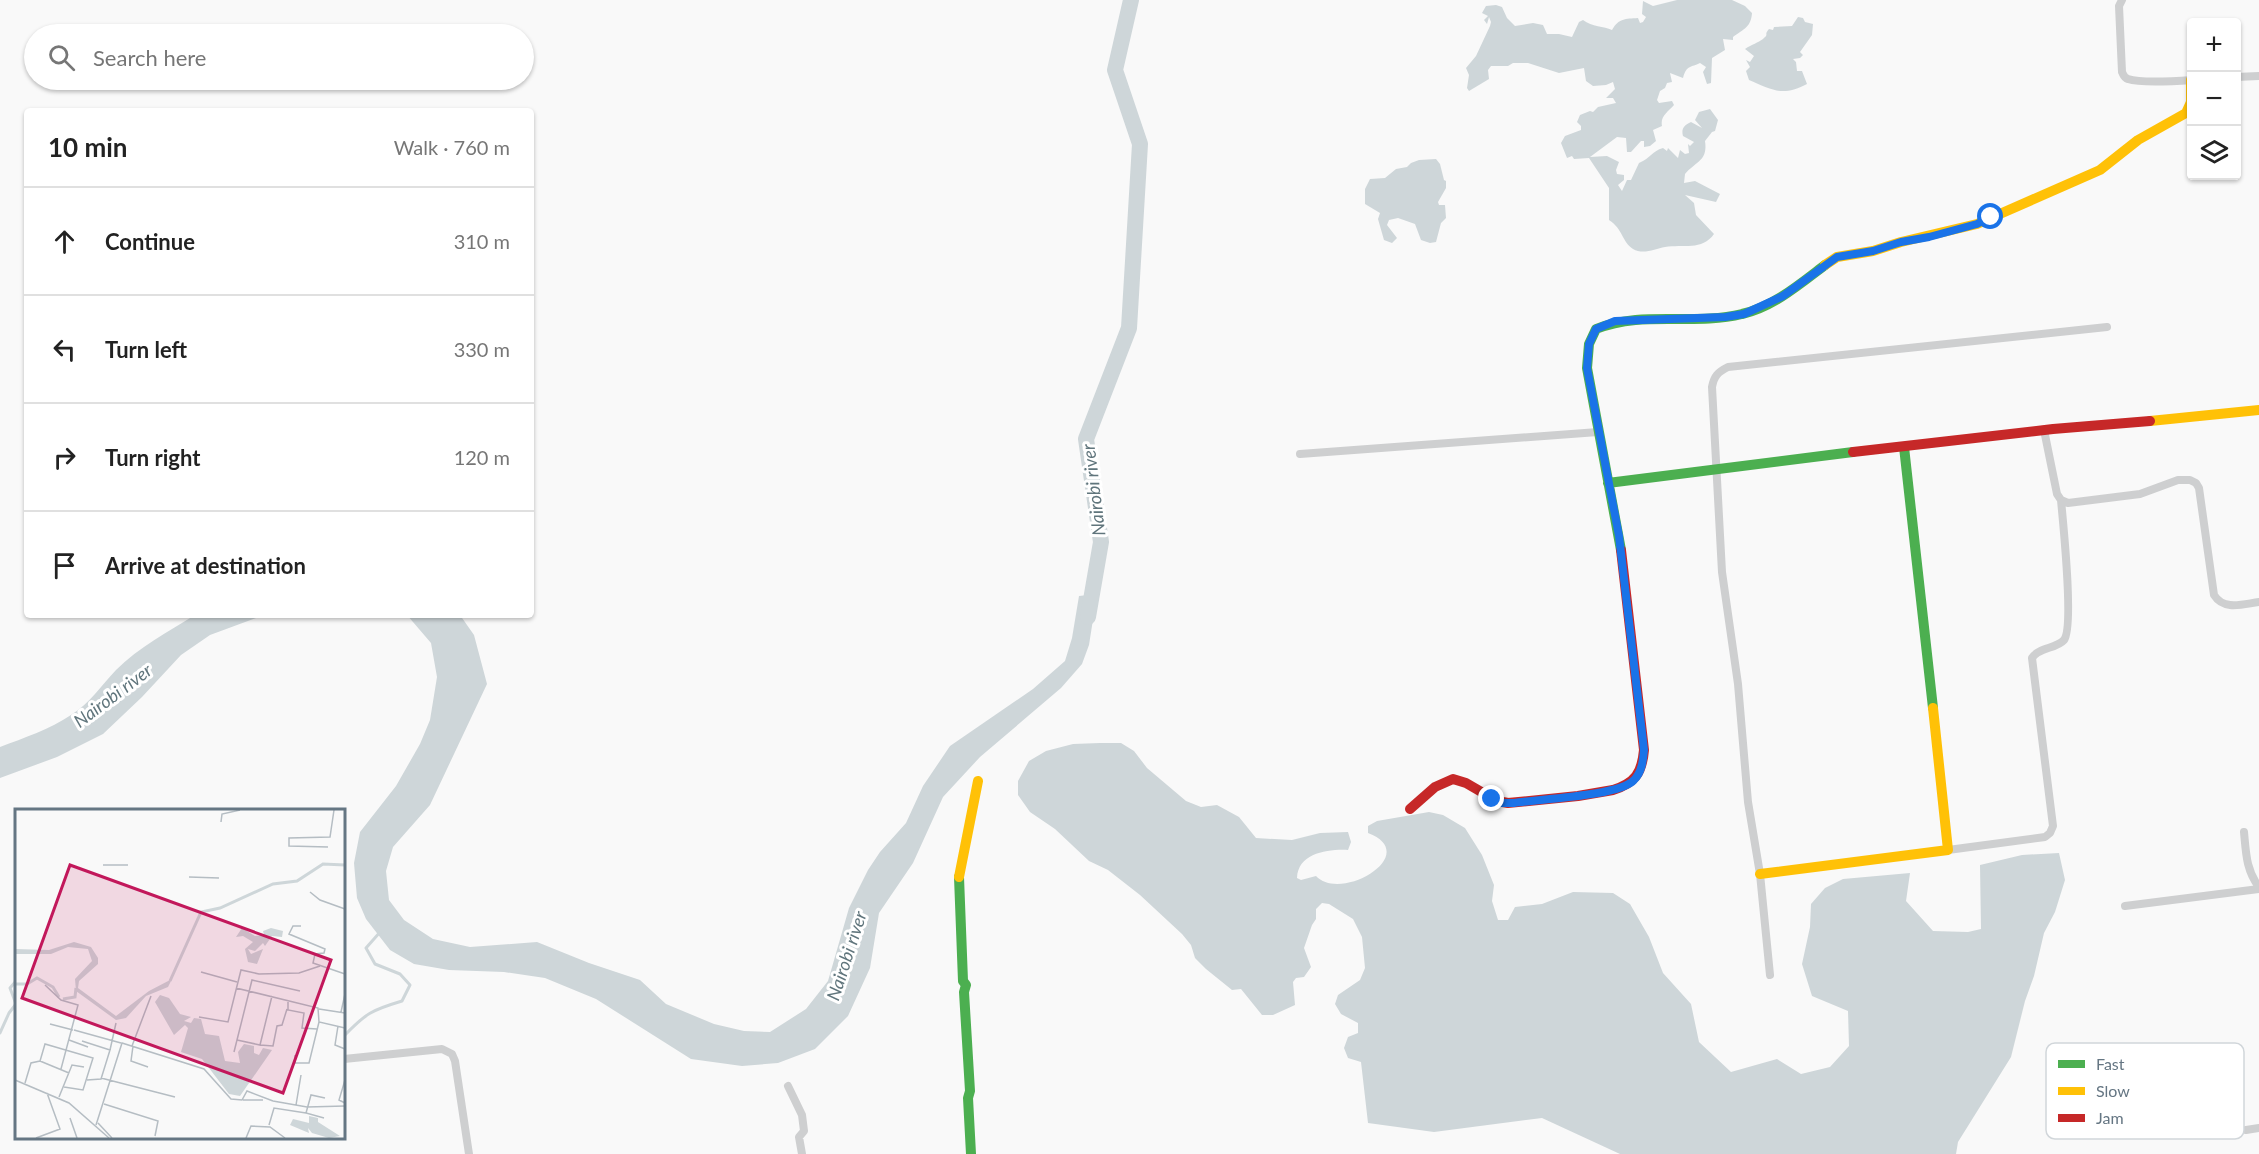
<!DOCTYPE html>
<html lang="en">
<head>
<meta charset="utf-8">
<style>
  :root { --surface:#fff; --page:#f6f6f6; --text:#222; --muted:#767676; --line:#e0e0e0 }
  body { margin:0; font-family:Lato,sans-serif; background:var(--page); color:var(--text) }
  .controls { position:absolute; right:18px; top:18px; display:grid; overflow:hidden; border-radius:6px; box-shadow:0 2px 4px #0004 }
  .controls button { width:54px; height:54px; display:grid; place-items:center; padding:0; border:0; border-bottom:2px solid var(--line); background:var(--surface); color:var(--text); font:30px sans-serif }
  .stop { position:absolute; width:18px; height:18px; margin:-14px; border:4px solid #1a73e8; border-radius:50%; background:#fff }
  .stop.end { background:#1a73e8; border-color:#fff; box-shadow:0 2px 6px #0008 }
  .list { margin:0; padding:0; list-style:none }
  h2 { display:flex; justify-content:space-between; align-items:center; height:78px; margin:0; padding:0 24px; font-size:26px }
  h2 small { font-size:20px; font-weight:400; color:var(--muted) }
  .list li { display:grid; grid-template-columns:39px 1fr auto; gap:18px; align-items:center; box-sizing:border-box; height:108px; padding:0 24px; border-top:2px solid var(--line) }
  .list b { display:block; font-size:22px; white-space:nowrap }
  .list em { font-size:20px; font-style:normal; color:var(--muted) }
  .icon { flex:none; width:33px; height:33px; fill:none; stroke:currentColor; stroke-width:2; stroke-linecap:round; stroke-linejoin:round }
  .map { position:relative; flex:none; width:2259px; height:1154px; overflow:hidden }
  .search { position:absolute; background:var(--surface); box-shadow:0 2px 4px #0004; left:24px; top:24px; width:510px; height:66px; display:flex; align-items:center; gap:15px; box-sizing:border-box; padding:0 21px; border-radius:33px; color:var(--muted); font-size:22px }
  .panel { position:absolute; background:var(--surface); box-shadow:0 2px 4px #0004; left:24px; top:108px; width:510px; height:510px; border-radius:6px }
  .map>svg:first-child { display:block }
  .water { fill:#ced6d9 }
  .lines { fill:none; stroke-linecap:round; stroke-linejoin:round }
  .stream { stroke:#ced6d9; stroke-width:3 }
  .river { stroke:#ced6d9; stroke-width:16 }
  .street { stroke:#cecfd0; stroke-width:8 }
  .fast { stroke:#4caf50; stroke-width:10 }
  .slow { stroke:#ffc107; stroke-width:10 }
  .jam { stroke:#c62828; stroke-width:10 }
  .route { stroke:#1a73e8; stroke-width:8 }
  .labels { text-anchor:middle; stroke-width:6; stroke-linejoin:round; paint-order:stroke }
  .water-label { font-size:18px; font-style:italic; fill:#60757c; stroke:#fff }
  .inset-river { fill:none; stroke:#ced6d9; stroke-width:3 }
  .inset-road { fill:none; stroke:#b5bdc3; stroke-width:1.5 }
  .view { fill:#c2185b; fill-opacity:0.15; stroke:#c2185b; stroke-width:3 }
  .inset-edge { fill:none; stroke:#657683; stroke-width:3 }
  .key { fill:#fff; stroke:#d1d6da; stroke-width:1.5 }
  .key-label { font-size:16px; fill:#657683 }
</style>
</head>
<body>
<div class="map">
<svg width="2259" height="1154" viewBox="0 0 2259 1154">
  <rect width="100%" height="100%" fill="#f9f9f9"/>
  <path class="water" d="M1677,0H1732L1745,6L1752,13C1751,27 1744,29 1733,37V40L1723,39L1725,50L1712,58L1711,83L1707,84L1703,72L1706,67L1700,63C1691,68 1687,64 1683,78L1670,73L1672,82L1667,83L1665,88L1660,91L1657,100L1659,103L1672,101L1674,105C1668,112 1660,116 1662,126L1653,130L1656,141L1650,146L1644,147V141H1641L1631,152H1627L1626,138L1617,137L1590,157L1607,156L1619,162L1616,170L1617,174L1624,175V180L1618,185L1622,191L1627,180H1631L1639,163C1651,158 1652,151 1663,148L1667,151L1668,148L1678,158L1680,150L1685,154L1689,153L1688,144L1690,146L1694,142L1683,136C1681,129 1684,125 1691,122L1702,128L1695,120L1699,112L1710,109L1718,120L1715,131L1712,132L1705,141C1708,161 1696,161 1685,174L1684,183L1695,181L1720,194L1716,202L1685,195L1694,203L1696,215L1714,234C1702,251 1683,244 1665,247C1655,249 1643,255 1633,249C1622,242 1623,229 1609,220V188L1589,158L1574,159L1572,156L1567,158L1561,143L1565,136L1581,130V126L1577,122L1580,115L1590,111L1593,112L1598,107L1616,103L1613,98H1606L1615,89L1613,82L1606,85L1593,86L1586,81L1584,68L1559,73L1528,63H1513L1508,66H1491L1488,70L1489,79L1469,91L1467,88L1469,75L1466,68L1476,56L1490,26L1491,22L1489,17L1487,24L1484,20L1488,16L1482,13L1486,6L1496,5L1502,7L1507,18L1515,26L1533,23L1543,25L1547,34H1559L1572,37L1579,22L1583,20C1592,27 1604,26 1612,30C1619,18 1625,19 1638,18L1640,23L1643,22L1646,17L1642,14L1643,1L1653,6Z
    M1798,17L1803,18L1805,22L1813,24L1812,35L1800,52L1803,55L1800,58L1793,59L1796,62L1797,71H1802L1807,84C1782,97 1773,90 1749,80L1746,71L1750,67L1746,60L1750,62L1754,56L1745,49C1752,44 1758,43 1763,39C1770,33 1763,36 1769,29L1773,30L1774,27L1792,26Z
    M1436,159L1440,164L1444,180L1446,181V188L1438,202L1439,205H1445L1446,218L1441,223L1436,242L1430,243L1421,240L1415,224L1398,218L1389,220L1387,225L1397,238L1392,243L1384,240L1378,219L1380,213L1365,204V189L1370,179L1385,178L1396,169L1407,167L1411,163L1419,160Z
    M1097,594L1089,645L1082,664L1061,688L980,757L943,797L913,863L879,913L870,968L848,1016L815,1049L778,1063L742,1066L691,1059L596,999L545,978L504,972L449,970L414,964L390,950L366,919L357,898L354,863L360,832L396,786L420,744L430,720L437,677L431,643L407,615H460L474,635L487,684L430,805L393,847L386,871L389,900L404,920L433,939L470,947L537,942L589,963L640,980L666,1004L714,1024L744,1031L770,1032L806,1009L828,981L849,908L868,870L880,852L906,823L923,786L950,746L1033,689L1065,661L1072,638L1079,596Z
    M195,615H264L210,635L181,655L142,697L103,734L57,757L0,778V747C24,738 50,729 71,715C90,703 101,686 116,670C139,647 168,632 195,615Z
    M1100,743H1121L1134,751L1147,768L1186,801L1201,807L1217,805L1239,817L1256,838L1292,840L1320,833L1348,832L1351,842L1348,850C1328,849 1298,853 1297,878L1301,880L1316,876C1341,903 1423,854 1368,833V826L1377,821L1429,812L1443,815L1465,828L1482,855L1494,885L1492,901L1498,920H1508L1515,907L1542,904L1573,892L1613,893L1630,904L1649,937L1663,973L1691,1004L1699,1042L1731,1072L1777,1059L1801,1074L1830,1067L1849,1046L1848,1011L1812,996L1802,964L1810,927L1811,904L1825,888L1843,879L1910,873L1906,901L1933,931L1968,932L1981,929L1980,865L2022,855L2059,853L2065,880L2055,912L2044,933L2034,976L2025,1001L2011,1057L1958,1142L1956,1154H1620L1542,1118L1434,1132L1368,1123L1361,1062L1348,1058L1344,1048L1348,1037L1358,1033V1023L1341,1014L1335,1004L1338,995L1360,980L1365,968L1362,937L1353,919L1329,904L1322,903L1316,909V919L1312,925L1304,948L1311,967L1304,977L1296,978L1293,982L1295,1005L1273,1015H1262L1241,989L1232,990L1206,969L1195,958L1191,945L1182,934L1140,895L1108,870L1089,861L1055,829L1030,812L1018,795V781L1029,761L1046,751L1073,744Z"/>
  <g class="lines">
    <path class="stream" d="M0,1033L9,1013L16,1004L10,988L16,981
      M344,1036C366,1013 372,1010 402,1001L410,985L400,974L375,964L366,948L381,931"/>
    <path class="river" d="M1088,617L1101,542L1086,439L1129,328L1140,144L1115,70L1131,0"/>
    <path class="street" d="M2122,0L2119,6L2122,72C2124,76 2124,78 2128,79C2140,83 2178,81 2192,80
      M2236,77L2259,76
      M2044,430L2057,494L2061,500L2068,503L2140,494L2178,480H2190L2196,483L2199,488L2214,595C2224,611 2243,604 2259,602
      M1300,454L1598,432
      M2244,832C2246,853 2246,870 2259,887
      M1948,850L2045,837L2050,833L2053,826L2032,658C2039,647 2056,649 2064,640C2074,627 2063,522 2061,500
      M2125,906L2259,889
      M1770,975L1760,874L1748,802L1738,684L1722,572L1712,387C1714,376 1718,372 1728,367L2107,327
      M344,1059L442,1049L452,1054L455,1061L469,1154
      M788,1086L802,1115L804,1131L799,1137L802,1154
      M2246,1130L2259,1128"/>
    <path class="fast" d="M1904,447L1933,708
      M1608,483L1853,452
      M1621,550L1587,368L1589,344L1596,329C1642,310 1694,326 1742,314C1773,307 1800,284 1825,265
      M959,877L963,981L966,985L964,992L970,1091L968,1098L971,1154"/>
    <path class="slow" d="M1825,265L1837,257L1873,251L1901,242L1977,224L2100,170L2138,140L2186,113L2191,102V80
      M2150,421L2259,410
      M1760,874L1948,850L1933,708
      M959,877L978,781"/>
    <path class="jam" d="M1853,452L2053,429L2150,421
      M1410,809L1435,787L1453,779L1466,783L1497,801L1508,803L1578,796L1613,790C1635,783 1642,773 1644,750L1621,550"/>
  </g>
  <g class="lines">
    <path class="route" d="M1492,799L1501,803H1514C1539,799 1620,796 1634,780C1642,772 1643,761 1644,750L1619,536L1587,368L1589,344L1596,329L1615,321L1725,317L1744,314L1783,296L1837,257L1873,251L1901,242L1929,237L1977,224L1991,217"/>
  </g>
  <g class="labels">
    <g class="water-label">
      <text transform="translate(1094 490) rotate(-97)" y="6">Nairobi river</text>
      <text transform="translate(113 696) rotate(-37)" y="6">Nairobi river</text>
      <text transform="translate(847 956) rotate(-72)" y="6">Nairobi river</text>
    </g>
  </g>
  <g transform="translate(15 809)">
    <rect width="330" height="330" fill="#f9f9f9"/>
    <path d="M227,119L240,127L249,126L248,122L256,119L268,122L267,128L257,127L250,137L248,134L240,142L233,140L236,145L248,140L242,155L233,153L230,140L238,133L228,127L221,128ZM59,133L76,138L83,149V155L64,172L63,179L101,207L134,182L157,170L153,178L131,187L111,209L101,211L61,182L60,170L77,152L73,140L53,138L36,145H0V140L34,141ZM145,186L154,189L165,205L176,208L169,212L176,214L179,209L186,210L190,225L204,227L210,252L225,254L223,243L229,235L239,237V244L244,246L248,239L257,241L225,287L214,285L187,250L166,243L173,219L170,216L159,226L140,193ZM294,307L303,309V313L325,327L314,329L297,324L293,319L294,324L275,316L278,310L294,314Z" fill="#ced6d9"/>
    <path class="inset-river" d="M155,172L186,103L205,99L258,75L282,72L308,55L330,56M0,175H12L22,169L38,178L44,188M48,190L60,188L61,179"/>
    <path class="inset-road" d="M206,13L207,5L225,1M313,38L274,37V29L315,28L319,1M88,56H113M174,68L204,69M295,83L305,91L330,100M286,117H278L274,125L310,140L309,144L300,145L298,154L330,165M186,163L222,173M30,176L46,191L63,196L46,260M221,179L303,199L304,213L330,219M273,191V201L289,204L287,219L302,220M304,200L330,204M326,203L330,185M184,208L213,213L226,161L244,165L284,164L305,157M35,215L58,221M323,217L320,236L330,240M59,221L106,234M54,231L73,238M222,231L245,236L257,187M67,232L95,241L86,270L72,271M245,236L258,237L262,217L267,216L272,200M117,237L136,187M118,237L116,252L133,258M95,241L101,214M219,243L237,171L285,182M280,246V254H294L304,213M86,269L160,288M0,271L54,294L94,329M330,271L324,291L330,294M10,274L16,254L25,252M49,278L68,281L78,249L30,235L25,252L54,264M44,288L57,256L69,258M228,291H248M258,292L292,298L330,297M89,295L143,312L140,327M281,296L286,266M55,309L62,329M309,309L291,304L296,286L310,289M83,314L97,329M81,316L107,234L189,260L216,290L227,291L232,282L258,292M254,316L259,299L291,304M21,329L45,320L32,284M231,329L236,317L255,318L270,329"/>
    <path class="view" d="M55,56L316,151L268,284L7,189Z"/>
    <rect width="330" height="330" class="inset-edge"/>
  </g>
  <rect x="2046" y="1043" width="198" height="96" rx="9" class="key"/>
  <rect x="2058" y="1060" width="27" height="8" fill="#4caf50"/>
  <rect x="2058" y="1087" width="27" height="8" fill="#ffc107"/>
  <rect x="2058" y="1114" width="27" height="8" fill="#c62828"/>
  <g class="key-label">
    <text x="2096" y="1070">Fast</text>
    <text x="2096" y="1097">Slow</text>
    <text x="2096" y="1124">Jam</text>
  </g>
</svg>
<div class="controls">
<button>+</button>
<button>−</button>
<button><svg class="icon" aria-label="layers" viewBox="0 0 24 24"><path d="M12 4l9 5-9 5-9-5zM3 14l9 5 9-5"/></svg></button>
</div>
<div class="stop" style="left:1991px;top:217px"></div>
<div class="stop end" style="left:1492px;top:799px"></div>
<div class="search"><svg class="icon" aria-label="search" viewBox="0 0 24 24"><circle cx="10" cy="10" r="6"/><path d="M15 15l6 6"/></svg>Search here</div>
<section class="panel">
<h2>10 min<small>Walk · 760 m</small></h2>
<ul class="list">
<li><svg class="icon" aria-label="ahead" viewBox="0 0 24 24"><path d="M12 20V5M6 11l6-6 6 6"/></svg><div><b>Continue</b></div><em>310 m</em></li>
<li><svg class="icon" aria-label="left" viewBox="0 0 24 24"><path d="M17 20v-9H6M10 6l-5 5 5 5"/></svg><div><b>Turn left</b></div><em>330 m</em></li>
<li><svg class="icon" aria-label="right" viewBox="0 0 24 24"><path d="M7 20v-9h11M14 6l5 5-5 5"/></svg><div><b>Turn right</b></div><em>120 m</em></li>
<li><svg class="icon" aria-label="arrive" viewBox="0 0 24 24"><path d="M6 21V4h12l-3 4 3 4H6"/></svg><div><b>Arrive at destination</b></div></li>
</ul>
</section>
</div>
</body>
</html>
